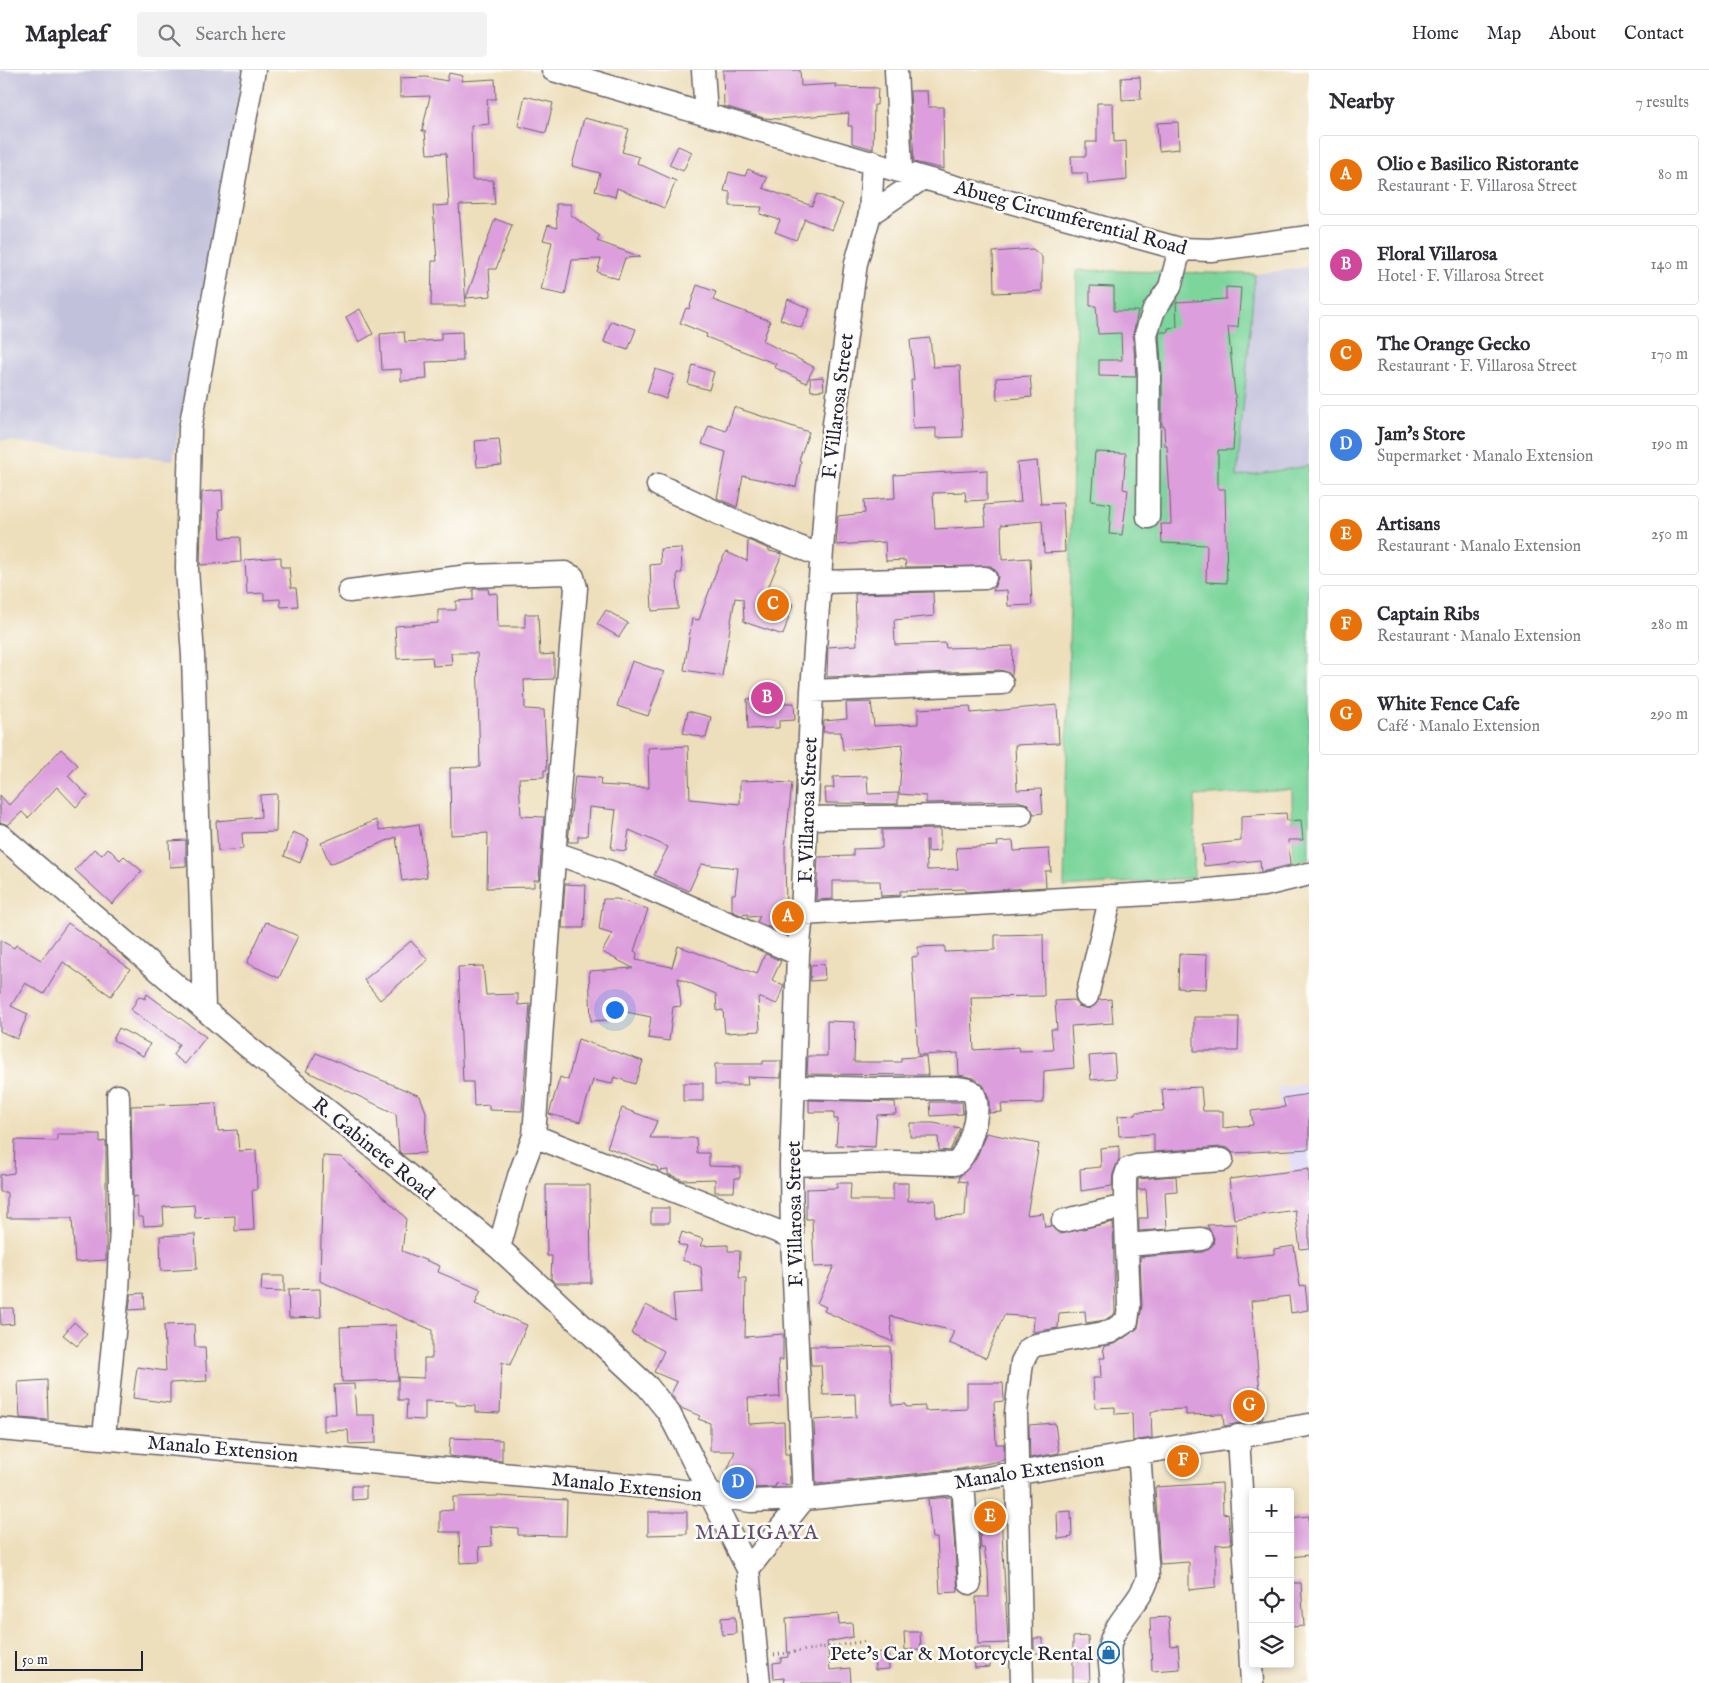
<!DOCTYPE html>
<html lang="en">
<head>
<meta charset="utf-8">
<style>
  :root { --surface:#fff; --page:#f2f2f3; --text:#2b2b33; --muted:#7c7c81; --line:#e1e1e2; --accent:#1a73e8 }
  body { margin:0; font-family:"IM FELL English",serif; background:var(--page); color:var(--text) }
  .controls { position:absolute; right:15px; bottom:15px; display:grid; overflow:hidden; border-radius:5px; box-shadow:0 2px 8px #0003 }
  .controls button { width:45px; height:45px; display:grid; place-items:center; padding:0; border:0; border-bottom:1px solid var(--line); background:var(--surface); color:var(--text); font:25px sans-serif }
  .scale { position:absolute; left:15px; bottom:12px; width:128px; box-sizing:border-box; padding-left:5px; border:2px solid #22223b; border-top:0; font-size:14px; line-height:18px; white-space:nowrap; color:#22223b; -webkit-text-stroke:4px #fdfcf7; paint-order:stroke }
  .you { position:absolute; left:614px; top:939px; width:18px; height:18px; margin:-12px; border:4px solid #fff; border-radius:50%; background:#1a73e8; box-shadow:0 0 0 8px #1a73e833 }
  .badge { display:grid; place-items:center; width:32px; height:32px; border-radius:50%; background:var(--accent); color:#fff; font-size:16px; font-weight:700 }
  .pin { position:absolute; translate:-50% -50%; border:2px solid #fff; box-shadow:0 1px 5px #0006 }
  .list { margin:0; padding:0; list-style:none }
  h2 { display:flex; justify-content:space-between; align-items:center; height:65px; margin:0; padding:0 20px; font-size:21px }
  h2 small { font-size:16px; font-weight:400; color:var(--muted) }
  .list li { display:grid; grid-template-columns:32px 1fr auto; gap:15px; align-items:center; box-sizing:border-box; height:80px; margin:0 10px 10px; padding:0 10px; border:1px solid var(--line); border-radius:5px }
  .list b { display:block; font-size:19px; white-space:nowrap }
  .list p { margin:0; font-size:16px; white-space:nowrap; color:var(--muted) }
  .list em { font-size:16px; font-style:normal; color:var(--muted) }
  .icon { flex:none; width:28px; height:28px; fill:none; stroke:currentColor; stroke-width:2; stroke-linecap:round; stroke-linejoin:round }
  .map { position:relative; flex:none; width:1309px; height:1613px; overflow:hidden }
  header { display:flex; align-items:center; gap:30px; box-sizing:border-box; height:70px; padding:0 25px; background:var(--surface); border-bottom:1px solid var(--line) }
  header strong { font-size:24px }
  nav { display:flex; gap:28px; margin-inline-start:auto; font-size:18px }
  .search { width:350px; height:45px; background:var(--page); display:flex; align-items:center; gap:12px; box-sizing:border-box; padding:0 18px; border-radius:5px; color:var(--muted); font-size:19px }
  main { display:flex }
  aside { flex:1; background:var(--surface) }
  .map>svg:first-child { display:block }
  .built { fill:#ddd5f6 }
  .industrial { fill:#c2c1dc }
  .green { fill:#7cd59b; stroke:#4f7c6b }
  .building { fill:#dc9edc }
  .lines { fill:none; stroke-linecap:round; stroke-linejoin:round }
  .minor-casing { stroke:#696468; stroke-width:25 }
  .path { stroke:#696468; stroke-width:3; stroke-dasharray:1 4; stroke-linecap:butt }
  .minor { stroke:#fff; stroke-width:22 }
  .labels { text-anchor:middle; stroke-width:5; stroke-linejoin:round; paint-order:stroke }
  .street-label { font-size:20px; fill:#22223b; stroke:#fdfcf7 }
  .poi-label { font-size:20px; fill:#22223b; stroke:#fdfcf7; text-anchor:end }
  .neighbourhood-label { font-size:21px; letter-spacing:1px; fill:#634d73; stroke:#fdfcf7 }
</style>
</head>
<body>
<header>
<strong>Mapleaf</strong>
<div class="search"><svg class="icon" aria-label="search" viewBox="0 0 24 24"><circle cx="10" cy="10" r="6"/><path d="M15 15l6 6"/></svg>Search here</div>
<nav><a>Home</a><a>Map</a><a>About</a><a>Contact</a></nav>
</header>
<main>
<div class="map">
<svg width="1309" height="1613" viewBox="0 0 1309 1613">
  <rect width="100%" height="100%" fill="#fdfcf7"/>
  <filter id="ink" filterUnits="userSpaceOnUse"><feTurbulence type="fractalNoise" baseFrequency=".02" numOctaves="2"/><feDisplacementMap in="SourceGraphic" scale="10" xChannelSelector="R" yChannelSelector="G"/><feConvolveMatrix kernelMatrix="1 2 1 2 8 2 1 2 1" color-interpolation-filters="sRGB"/></filter>
  <filter id="wash" filterUnits="userSpaceOnUse"><feTurbulence type="fractalNoise" baseFrequency=".0096" numOctaves="4" result="noise"/><feDisplacementMap in="SourceGraphic" scale="20" xChannelSelector="R" yChannelSelector="G"/><feGaussianBlur stdDeviation="1.12" result="paint"/><feColorMatrix in="noise" values="0 0 0 0 0 0 0 0 0 0 0 0 0 0 0 0 0 1.4 0 .05"/><feComposite in="paint" operator="in"/></filter>
  <g filter="url(#wash)">
    <rect width="100%" height="100%" fill="#eedfbc"/>
    <path class="built" d="M1309,1014V1204L1277,1018Z"/>
    <path class="industrial" d="M0,0H244L173,390L0,370Z
      M1309,197V396L1237,407L1255,204Z"/>
    <path class="green" d="M1077,200L1255,204L1237,407L1309,396V788L1293,793L1292,720L1195,726L1194,808L1064,817Z"/>
    <g id="blocks">
      <path class="building" d="M723,0H800L801,16L836,14V17L878,18L877,35H874L873,79L852,73V56H848L849,43L778,49L764,48L724,36Z
        M449,3L463,6L461,11L495,9L496,29H487L489,54L471,56L472,110H493L495,134L459,135L466,236H431L432,191H437L433,136L449,135L446,83L427,84L425,61H422L430,26L400,27V8L426,7L447,11Z
        M1140,7L1141,29L1122,30L1121,8Z
        M910,21H927L928,37H943L944,99L914,92Z
        M525,26L553,33L546,63L518,56Z
        M1097,33H1113L1114,72L1126,71L1127,110L1088,114L1087,103H1072L1071,86H1086V72H1097Z
        M584,48L629,59L622,82L639,87L637,93L676,111L664,138L617,118L615,127L595,121L600,103L572,96Z
        M1178,52L1179,79L1159,81L1157,53Z
        M678,76L692,82L683,101L669,95Z
        M748,99L767,108L763,118L812,136L817,124L843,134L832,160L805,149L796,170L775,162L780,150L760,144L762,137L730,136V122L724,121L729,102L745,106Z
        M556,134H571V145L600,166L597,171L641,187L625,188L618,209L597,202L601,189L572,190L565,225L541,220L552,172L543,170L548,155L557,158Z
        M495,149L512,155L496,199H489L491,226L466,228Z
        M1033,179L1042,187V221L994,223L993,182Z
        M697,215L716,222L713,230L770,251L763,271L814,297L806,313L774,297L776,294L706,267L707,264L680,253L686,238L689,239Z
        M1090,216L1114,217V241H1138L1133,265L1136,307L1099,306V290H1122L1121,263L1098,264L1096,236H1090Z
        M1226,217L1241,218L1238,257H1228L1236,336L1233,380H1218V419H1225L1227,513L1206,512L1207,475L1162,473L1161,454H1171L1170,427L1167,376H1165L1164,356H1162V304L1159,266L1160,262H1168V258L1177,257L1176,232L1226,229Z
        M788,229L810,239L801,258L780,249Z
        M360,239L373,264L359,272L346,247Z
        M611,251L636,259L628,280L604,272Z
        M404,262L405,272L441,270V263L462,262L463,291L426,292L427,309L401,311V299L382,300L380,264Z
        M930,268L933,297L960,296L963,367L936,368V358L913,359L911,310H914L910,270Z
        M693,295L714,302L709,320L688,314Z
        M655,299L674,305L666,329L647,322Z
        M1030,306L1032,327L997,330L996,308Z
        M823,307L824,320L811,321L810,308Z
        M734,337L809,362L799,390L801,391L796,417L743,406L737,437L717,428L726,382L702,374L709,355L726,361Z
        M499,369L502,395L477,397L475,371Z
        M1095,382L1126,383L1123,419L1128,420L1122,465L1109,464L1111,434L1091,431Z
        M1037,391L1041,434L1063,433L1065,482L1044,483L1042,451L1001,455L1002,490L1030,488L1032,535L1008,536L1007,520L993,521L998,507L996,501L991,496L906,497L905,490L886,491L885,472L836,475L838,446L865,443L864,430L895,428L894,405L987,400V430L966,431L965,422L933,423L935,459L986,456L984,435L1021,432L1017,393Z
        M222,420L223,439H219L221,468L240,467L241,492L200,495L202,422Z
        M748,470L769,479V481L782,484L765,525L793,534L783,565L744,552L743,529L735,528L722,606L684,600L692,549L699,550L717,499L726,482L747,491Z
        M681,478L682,503H677L678,539L652,541L650,495L661,494L660,479Z
        M281,487V497H289L291,518H296L298,536L281,537L280,529L264,530V523L247,524L245,490Z
        M473,519H488L489,524L497,523L498,557H525V544H538L540,585L554,584V609L524,610L525,639L544,640L547,700H544V707L519,708L521,746L544,747L539,810H534V817L487,818L488,763L451,765L450,698L480,697L477,583H451L452,595L433,596L432,587L397,589L395,556L438,553V540H456V531L473,530Z
        M933,522L934,546L894,550L895,575L945,573L946,578L1013,576L1012,605L1001,600L827,607L828,577L857,575L855,524Z
        M606,540L628,553L619,567L597,554Z
        M632,591L664,602L648,646L617,636Z
        M778,628V633H794L795,650L779,651V658L748,659L747,629Z
        M871,632L874,656L918,654V639L970,636L971,643L1057,635L1059,673L1015,675L1017,720L1041,719L1043,743L1034,744L1028,734L1017,731L926,733V726L899,724L903,674L843,680L841,662H823L824,651L847,649L846,633Z
        M688,641L711,647L706,668L683,663Z
        M688,676L690,729L740,734V711L770,710V712L792,713L785,778L786,843H776L777,852L774,859L757,852L760,846L748,847V844L741,845L732,841V824H735L738,798L701,794L689,821L654,805L668,777L629,760L626,781L611,779L616,740L589,737L587,766H578V772H568L575,706L601,708L600,715L649,718L648,678Z
        M61,679L78,695L68,706L88,726L76,737L57,717L28,748L22,742L8,755L0,752V725L9,735Z
        M867,706L868,724L898,723V734L826,733L825,718H834L833,707Z
        M277,724L276,762L242,763L243,779L218,781L216,751L261,747L260,725Z
        M1286,743L1287,751L1301,750L1303,770H1288L1290,795L1261,802L1260,790L1204,796L1202,775L1241,771V746Z
        M376,750L380,760L419,754L427,807L402,811L396,767L330,794L321,773Z
        M940,759V781L928,782V770H926L927,800L958,799L956,778L998,776L997,772L1013,771L1014,781L1049,779L1051,801H1045L1046,817L965,822V819L900,821V825L881,826L880,811H833V829L816,830L818,787L853,786V779L882,778V760Z
        M293,762L309,769L300,793L284,786Z
        M186,770V796L170,797L169,771Z
        M108,778L120,790L124,786L142,801L112,834L75,800L94,779L102,785Z
        M565,814L586,815L584,858H562Z
        M603,829H617L648,839L634,881L637,883L636,890L672,897L678,876L757,904L765,884L781,891L772,910L784,915L777,934L758,927L760,961L725,963L723,940L717,941L716,924L678,908L681,936L673,937L669,971L648,968L651,947L621,941L622,949L591,951L589,901L633,898L602,882L612,864L599,860Z
        M266,852L298,866L279,908L247,893Z
        M68,853L130,899L111,926L63,892L44,924L25,913L11,936L28,944L17,969L0,961V870L14,878L16,875L41,890Z
        M1043,864L1044,926L971,927L974,980L1018,977L1019,981L1053,980L1051,959H1057L1055,931L1074,930L1078,936L1090,939L1099,930L1111,929L1113,953L1071,956L1074,998L1044,1001L1043,1033L1001,1034L1002,1042L989,1043V1029L984,1016L974,1008L959,1005L958,983L918,985L912,887L918,886V877L945,876V882L995,880V865Z
        M411,871L428,890L380,930L364,910Z
        M1179,884L1207,885L1206,919L1178,918Z
        M824,894L825,910L810,911L811,895Z
        M483,896L486,925L518,924V935L530,934L522,1041L489,1040V1035L474,1036L473,1012H463L458,897Z
        M147,924L206,967L185,994L173,985L179,974L131,940L139,926L145,929Z
        M1194,947H1239L1238,981H1194Z
        M827,951L855,952L854,992H901V988L926,986L928,1005L807,1004L808,986H827Z
        M119,958L150,974L143,986L113,970Z
        M578,969L643,991L635,1014L614,1007L612,1014L593,1010L580,1052L549,1044L560,1007L568,1010Z
        M316,983L420,1026L426,1042L425,1083L402,1084L399,1081L396,1044L306,1001Z
        M1114,984L1116,1008L1091,1010L1089,986Z
        M763,991H781V1008L747,1007L748,1015H715V994H763Z
        M683,1013H703V1031H683Z
        M1201,1017L1203,1041H1223V1058L1253,1055L1251,1041L1285,1037L1283,1028L1309,1024V1079L1233,1083L1228,1078L1221,1077L1154,1082V1064L1119,1066L1118,1046L1136,1045V1042L1164,1041L1162,1019Z
        M809,1030L895,1032L896,1044L877,1045L875,1077L836,1075L838,1049H834V1042H809Z
        M930,1032H962L963,1044L931,1046Z
        M216,1033L218,1061L237,1060L239,1081L256,1080L257,1120H252L254,1160L235,1161V1146L195,1148L194,1135L163,1137L164,1155L144,1156L143,1147H138L137,1126L133,1127L131,1036Z
        M622,1038L657,1051L650,1068H696L697,1083H709V1096L740,1097V1108H735L734,1122H715V1109L683,1110L668,1104V1100L658,1101L657,1097L607,1077Z
        M910,1053H933L960,1058L950,1081L939,1080L938,1067H910Z
        M986,1063L1039,1074L1027,1145L1043,1143L1045,1157L1051,1156L1060,1164L1113,1152L1115,1243L1105,1250L1086,1253L1085,1241L1059,1243L1058,1258L1033,1262L1034,1247L1004,1245L986,1288L949,1273L954,1261L890,1246L893,1272L824,1241L826,1237L817,1233L834,1196L814,1197L812,1149H806V1119L837,1118V1113H851L850,1130H893V1113H908V1131L935,1130L936,1147L965,1146L967,1112L959,1111L960,1106L976,1089Z
        M57,1064H100V1072L106,1071V1190L75,1192L72,1148H7V1124L6,1122H0V1105L14,1103L15,1070L57,1071Z
        M1119,1076V1089L1113,1104L1112,1116L1081,1121L1080,1099L1101,1097L1100,1078Z
        M323,1086L341,1087L406,1148L402,1181L440,1196L438,1202L481,1220L475,1234L527,1255L510,1295L502,1292L500,1343L475,1342V1336L456,1335V1332L425,1331V1350L406,1349L407,1330H398V1307L424,1308V1288H432V1260L320,1211Z
        M1309,1099V1178L1300,1179L1295,1140L1234,1149L1229,1109Z
        M1176,1106L1177,1121L1165,1122L1167,1159L1139,1161V1148H1148L1146,1119L1138,1120V1109Z
        M546,1115H590L591,1213H556L551,1209L552,1186H547Z
        M651,1138H669V1153H651Z
        M1236,1154L1237,1188L1274,1184V1179L1294,1176L1300,1216L1305,1215L1308,1240L1291,1243L1289,1226L1251,1231L1263,1349L1224,1356L1223,1344L1186,1345V1339L1157,1340L1151,1342L1152,1368L1133,1371L1132,1343L1115,1344V1337L1095,1338L1093,1308H1101L1100,1288H1105L1103,1277L1117,1273L1138,1258L1142,1236L1140,1187L1203,1182L1213,1175L1214,1168L1207,1155Z
        M682,1162L703,1169L700,1176L728,1175V1181H740L739,1208H746L745,1267L783,1264V1290H778L780,1327L748,1328L749,1354L784,1352L785,1384H789L790,1415L776,1413L775,1417L752,1418L723,1412L735,1381H710V1353L698,1349L700,1346L681,1338L671,1324L677,1312L654,1302L664,1281L631,1263L646,1235L675,1250L673,1224L703,1222L701,1197L682,1190L687,1177L678,1174Z
        M195,1164L197,1199L161,1201L160,1166Z
        M262,1206H284V1222L261,1221Z
        M320,1219L321,1247L289,1248L288,1220Z
        M144,1223L145,1239L129,1240L131,1224Z
        M0,1238H13L14,1254L1,1255Z
        M74,1252L87,1264L77,1276L63,1265Z
        M194,1254L195,1277H205L207,1311L170,1313V1333L133,1328L137,1297L166,1301L164,1255Z
        M396,1255L398,1310L342,1312L340,1257Z
        M810,1276H826V1278L890,1276L892,1335L906,1334V1337L925,1336V1341L967,1339V1313H1003L1004,1331L994,1332L996,1374H1004V1390L961,1399L816,1414L814,1350L856,1347L855,1324L823,1325L821,1295H811Z
        M47,1310L48,1350L20,1348L18,1312Z
        M354,1314L356,1345H375L376,1373L349,1374L348,1360L324,1361V1344H336L334,1315Z
        M1055,1353L1059,1383L1030,1388L1029,1355Z
        M450,1368L502,1370V1391L449,1386Z
        M1222,1413L1223,1444L1228,1443L1231,1474L1216,1475V1517L1189,1520V1492L1160,1494L1155,1417Z
        M352,1416H366V1429L352,1430Z
        M497,1426L567,1430L566,1466L518,1465V1458L491,1456L492,1476L479,1477L480,1492L460,1493L459,1462H440V1441L453,1440V1427Z
        M951,1427L958,1522L940,1523L937,1468H932L928,1429Z
        M1071,1441L1072,1467L1058,1469L1057,1442Z
        M648,1442H687V1464L648,1465Z
        M1001,1445L1008,1573L978,1574L976,1527H989L988,1500L984,1478H981L979,1446Z
        M1309,1446V1485L1290,1487V1448Z
        M1290,1513H1301L1304,1556L1290,1557Z
        M838,1544L839,1554L852,1553L853,1567L827,1572L830,1600L850,1598L851,1613H785L784,1608L774,1609L773,1593L781,1592V1588L788,1587L786,1548Z
        M735,1547L736,1564L722,1565L721,1548Z
        M1169,1547L1171,1576L1178,1575L1180,1599L1152,1601L1150,1548Z
        M904,1562H920L921,1579L905,1580Z
        M1088,1566L1090,1613H1073V1567Z
        M1034,1568H1043V1583H1034Z
        M974,1578H990V1597L975,1598Z
        M888,1582L889,1599L875,1600L874,1583Z"/>
    </g>
  </g>
  <g filter="url(#ink)">
    <use href="#blocks" fill-opacity="0" stroke="#696468" stroke-width="1"/>
    <g class="lines">
      <defs>
        <path id="minor" d="M553,0L923,108L1180,179L1211,180L1309,167
          M703,0L706,44
          M896,0L901,100
          M870,144L923,108
          M658,415L735,451L821,486
          M1148,447L1149,304L1146,264L1154,240L1170,217L1180,179
          M819,512L985,508
          M349,521L469,506L565,503L573,507L576,518L558,733L534,1066L792,1167
          M812,621L1002,613
          M806,748L1021,745
          M0,765L247,976L499,1178L648,1317L669,1343L748,1499L759,1613
          M555,783L613,803L798,884
          M802,844L1186,822L1264,815L1309,804
          M1087,926L1111,826
          M204,938L193,586L187,499L190,359L254,0
          M791,1095L896,1092L955,1094C968,1086 982,1040 974,1025C971,1019 964,1019 957,1018L883,1019L794,1017
          M1063,1151L1125,1136
          M1127,1175L1201,1169
          M499,1178L519,1106L534,1066
          M0,1359L669,1419L751,1431L804,1429L963,1412L1309,1355
          M1238,1366L1252,1613
          M104,1367L118,1221L121,1156L118,1026
          M963,1412L970,1513
          M748,1499L804,1429L792,1167L791,1095L798,884L802,844L812,621L826,424L834,354L856,193L870,144L873,92
          M1022,1613L1016,1343L1022,1292L1029,1279L1036,1275L1110,1262L1127,1251L1129,1236L1125,1124V1108L1128,1099L1137,1096L1222,1090
          M1112,1613C1111,1600 1108,1587 1110,1574C1116,1549 1142,1532 1148,1507L1139,1382"/>
      </defs>
      <use href="#minor" class="minor-casing"/>
      <path class="path" d="M774,1585L867,1571"/>
      <use href="#minor" class="minor"/>
    </g>
  </g>
  <defs>
    <symbol id="shop-ring" viewBox="-11 -11 22 22"><circle r="9.5" fill="#fdfcf7" stroke="#1f6fb2" stroke-width="1.5"/><path d="M-5-2.5h2.3a2.7 3.5 0 0 1 5.4 0H5L5.5 6h-11ZM-1.5-2.5h3a1.5 2.3 0 0 0-3 0Z" fill="#1f6fb2"/></symbol>
  </defs>
  <g fill-rule="evenodd">
    <use href="#shop-ring" x="1096" y="1570" width="25" height="25"/>
  </g>
  <g class="labels">
    <g class="street-label">
      <text transform="translate(1071 147) rotate(15)" y="7">Abueg Circumferential Road</text>
      <text transform="translate(837 336) rotate(-83)" y="7">F. Villarosa Street</text>
      <text transform="translate(807 740) rotate(-88)" y="7">F. Villarosa Street</text>
      <text transform="translate(374 1078) rotate(39)" y="7">R. Gabinete Road</text>
      <text transform="translate(794 1144) rotate(-91)" y="7">F. Villarosa Street</text>
      <text transform="translate(223 1378) rotate(5)" y="7">Manalo Extension</text>
      <text transform="translate(1029 1400) rotate(-9)" y="7">Manalo Extension</text>
      <text transform="translate(627 1416) rotate(6)" y="7">Manalo Extension</text>
    </g>
    <g class="poi-label">
      <text x="1093" y="1590">Pete's Car &amp; Motorcycle Rental</text>
    </g>
    <g class="neighbourhood-label">
      <text x="757" y="1469">MALIGAYA</text>
    </g>
  </g>
</svg>
<div class="controls">
<button>+</button>
<button>−</button>
<button><svg class="icon" aria-label="locate" viewBox="0 0 24 24"><circle cx="12" cy="12" r="6"/><path d="M12 2v4M12 18v4M2 12h4M18 12h4"/></svg></button>
<button><svg class="icon" aria-label="layers" viewBox="0 0 24 24"><path d="M12 4l9 5-9 5-9-5zM3 14l9 5 9-5"/></svg></button>
</div>
<div class="scale">50 m</div>
<div class="you"></div>
<div class="pin badge" style="left:788px;top:847px;background:#e8710a">A</div>
<div class="pin badge" style="left:767px;top:628px;background:#d1479c">B</div>
<div class="pin badge" style="left:773px;top:535px;background:#e8710a">C</div>
<div class="pin badge" style="left:738px;top:1413px;background:#3f7fe0">D</div>
<div class="pin badge" style="left:990px;top:1447px;background:#e8710a">E</div>
<div class="pin badge" style="left:1183px;top:1391px;background:#e8710a">F</div>
<div class="pin badge" style="left:1249px;top:1336px;background:#e8710a">G</div>
</div>
<aside>
<h2>Nearby<small>7 results</small></h2>
<ul class="list">
<li><span class="badge" style="background:#e8710a">A</span><div><b>Olio e Basilico Ristorante</b><p>Restaurant · F. Villarosa Street</p></div><em>80 m</em></li>
<li><span class="badge" style="background:#d1479c">B</span><div><b>Floral Villarosa</b><p>Hotel · F. Villarosa Street</p></div><em>140 m</em></li>
<li><span class="badge" style="background:#e8710a">C</span><div><b>The Orange Gecko</b><p>Restaurant · F. Villarosa Street</p></div><em>170 m</em></li>
<li><span class="badge" style="background:#3f7fe0">D</span><div><b>Jam's Store</b><p>Supermarket · Manalo Extension</p></div><em>190 m</em></li>
<li><span class="badge" style="background:#e8710a">E</span><div><b>Artisans</b><p>Restaurant · Manalo Extension</p></div><em>250 m</em></li>
<li><span class="badge" style="background:#e8710a">F</span><div><b>Captain Ribs</b><p>Restaurant · Manalo Extension</p></div><em>280 m</em></li>
<li><span class="badge" style="background:#e8710a">G</span><div><b>White Fence Cafe</b><p>Café · Manalo Extension</p></div><em>290 m</em></li>
</ul>
</aside>
</main>
</body>
</html>
